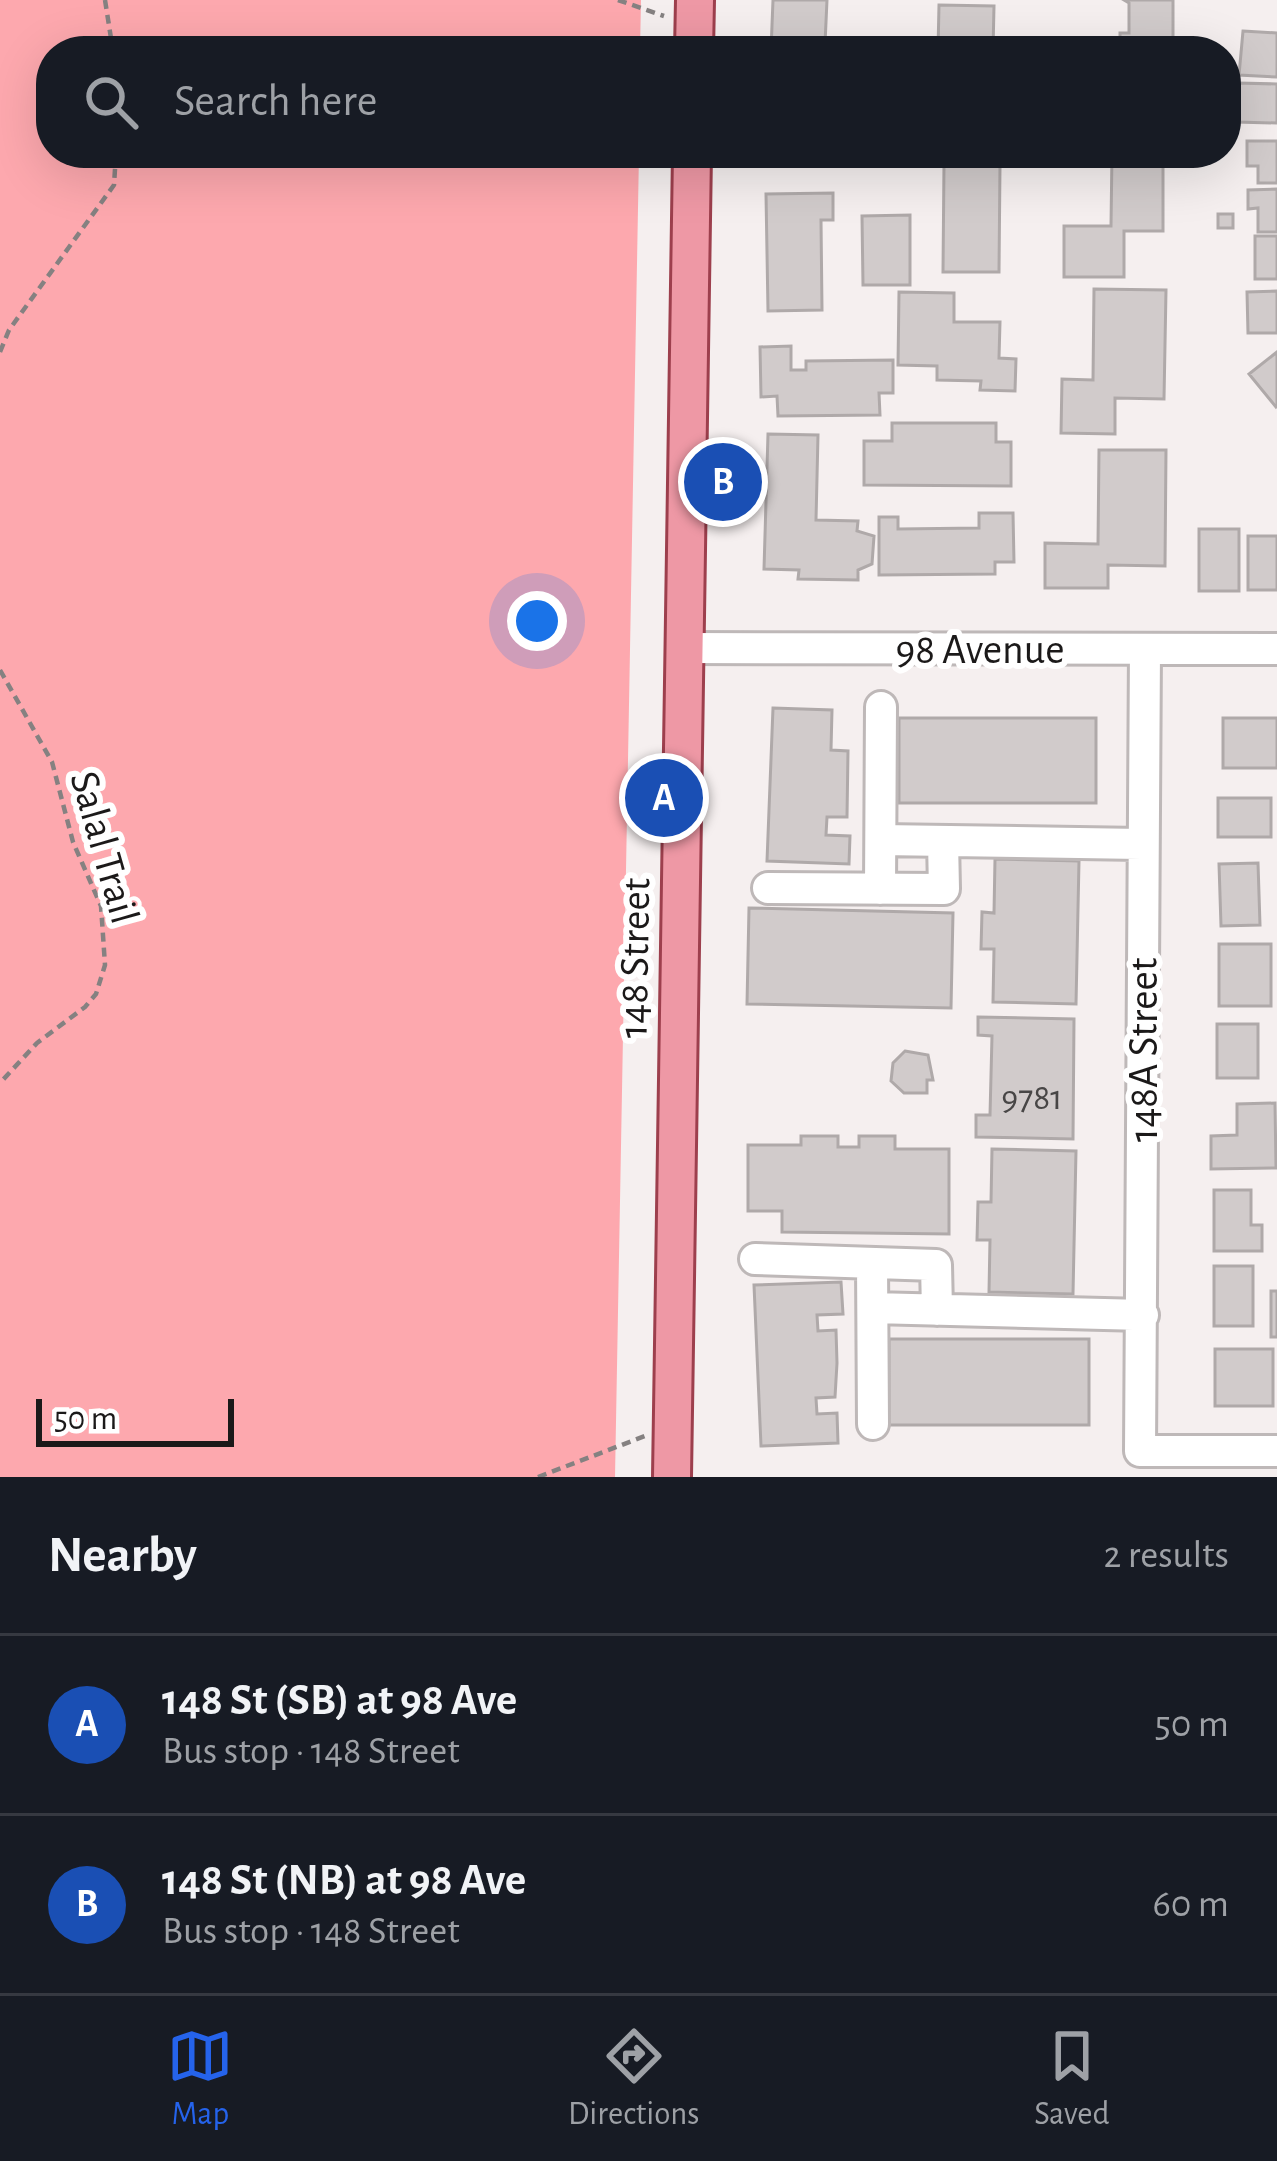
<!DOCTYPE html>
<html lang="en">
<head>
<meta charset="utf-8">
<style>
  :root { --surface:#171b24; --page:#20242c; --text:#f1f3f6; --muted:#9ea1a6; --line:#363941; --accent:#2563eb }
  body { margin:0; font-family:"Alegreya Sans",sans-serif; background:var(--page); color:var(--text) }
  .scale { position:absolute; left:36px; bottom:30px; width:198px; box-sizing:border-box; padding-left:12px; border:6px solid #1b1919; border-top:0; font-size:33px; line-height:42px; white-space:nowrap; color:#1b1919; -webkit-text-stroke:9px #fff; paint-order:stroke }
  .you { position:absolute; left:537px; top:621px; width:42px; height:42px; margin:-30px; border:9px solid #fff; border-radius:50%; background:#1a73e8; box-shadow:0 0 0 18px #1a73e833 }
  .badge { display:grid; place-items:center; width:78px; height:78px; border-radius:50%; background:var(--accent); color:#fff; font-size:39px; font-weight:700 }
  .pin { position:absolute; translate:-50% -50%; border:6px solid #fff; box-shadow:0 3px 12px #0006 }
  .list { margin:0; padding:0; list-style:none }
  h2 { display:flex; justify-content:space-between; align-items:center; height:156px; margin:0; padding:0 48px; font-size:51px }
  h2 small { font-size:39px; font-weight:400; color:var(--muted) }
  .list li { display:grid; grid-template-columns:78px 1fr auto; gap:36px; align-items:center; box-sizing:border-box; height:180px; padding:0 48px; border-top:3px solid var(--line) }
  .list b { display:block; font-size:45px; white-space:nowrap }
  .list p { margin:0; font-size:39px; white-space:nowrap; color:var(--muted) }
  .list em { font-size:39px; font-style:normal; color:var(--muted) }
  .icon { flex:none; width:66px; height:66px; fill:none; stroke:currentColor; stroke-width:2; stroke-linecap:round; stroke-linejoin:round }
  .map { position:relative; flex:none; width:1277px; height:1477px; overflow:hidden }
  .search { position:absolute; background:var(--surface); box-shadow:0 12px 48px #0002; left:36px; right:36px; top:36px; height:132px; display:flex; align-items:center; gap:30px; box-sizing:border-box; padding:0 42px; border-radius:48px; color:var(--muted); font-size:45px }
  .sheet { height:516px; background:var(--surface) }
  nav { display:flex; justify-content:space-around; align-items:center; box-sizing:border-box; height:168px; border-top:3px solid var(--line); background:var(--surface); font-size:33px; color:var(--muted) }
  nav a { display:grid; justify-items:center; gap:6px }
  nav .on { color:var(--accent) }
  .map>svg:first-child { display:block }
  .forest { fill:#fda8ae }
  .building { fill:#d1cbcb; stroke:#afa9a9; stroke-width:3 }
  .lines { fill:none; stroke-linecap:round; stroke-linejoin:round }
  .minor-casing { stroke:#beb8b8; stroke-width:36 }
  .major-casing { stroke:#9d3f4d; stroke-width:42 }
  .path { stroke:#858181; stroke-width:4.5; stroke-dasharray:9 6; stroke-linecap:butt }
  .minor { stroke:#fff; stroke-width:30 }
  .major { stroke:#ee98a5; stroke-width:36 }
  .labels { text-anchor:middle; stroke-width:12; stroke-linejoin:round; paint-order:stroke }
  .number-label { font-size:36px; fill:#484646 }
  .street-label { font-size:42px; fill:#1b1919; stroke:#fff }
</style>
</head>
<body>
<div class="map">
<svg width="1277" height="1477" viewBox="0 0 1277 1477">
  <rect width="100%" height="100%" fill="#f5efef"/>
  <path class="forest" d="M0,0H641L640,51H51V153H639L615,1477H0Z"/>
  <path class="building" d="M773,0H827L825,44L869,45V51H771Z
    M1124,0H1173V51L1120,50V33H1129V3Z
    M939,5L994,6L993,51H938Z
    M1243,31L1277,33V77L1239,75Z
    M1237,83L1277,84V123L1236,122Z
    M1247,141H1277V183H1258V166H1247Z
    M1112,153H1163V231H1124V277H1064V226H1111Z
    M944,164L1000,165L999,272H943Z
    M1277,189V232H1258V208L1248,209V190Z
    M833,193V220H821L822,310L768,311L766,194Z
    M1218,214H1233V228H1218Z
    M910,215V285H863L862,216Z
    M1255,236H1277V279H1255Z
    M1094,289L1166,290L1164,399L1115,398V434L1061,433L1062,379L1093,380Z
    M1277,291V333H1248L1247,292Z
    M899,292L954,293V322H1000L999,358L1016,359L1015,391L980,390L981,381L937,380V366L898,365Z
    M791,346V370H806V361L893,360V393H879L880,415L778,416L777,396L761,397L760,347Z
    M1277,352V406L1276,407L1249,374Z
    M892,423H996V442H1011V486L864,485V441H892Z
    M768,434L818,435L816,520L858,521L857,531L874,536L872,564L858,570V580L798,579L799,570L764,569Z
    M1099,450H1166L1165,566L1108,565V588H1045V543L1098,544Z
    M979,513H1013L1014,562H995V574L879,575V517H898V529L979,528Z
    M1199,529H1239V591H1199Z
    M1248,536H1277V590H1248Z
    M773,708L832,710L831,750L848,751L847,817H827L826,835L850,836L849,864L767,861Z
    M899,718H1096V803H899Z
    M1223,718H1277V768H1223Z
    M1218,798H1271V837H1218Z
    M995,859L1079,861L1076,1004L993,1002L994,949H981L982,912L994,913Z
    M1258,863L1260,925L1221,926L1219,864Z
    M749,908L953,913L951,1008L747,1004Z
    M1219,944H1271V1006H1219Z
    M978,1017L1074,1019L1073,1139L976,1137V1115H990L992,1036L978,1035Z
    M1217,1024H1258V1078H1217Z
    M905,1051L928,1055L933,1080H927V1093H904L891,1081L893,1063Z
    M1275,1103L1276,1168L1211,1169V1136L1237,1135V1104Z
    M801,1136H838V1147H859V1136H895V1149H949V1234L782,1232V1211H748V1145H801Z
    M992,1149L1076,1151L1073,1294L989,1292L990,1240H977L978,1202H991Z
    M1214,1190H1251V1225H1262V1251H1214Z
    M1214,1266H1253V1326H1214Z
    M841,1282L843,1314L817,1315L818,1331L836,1330L837,1363L835,1397L816,1398L817,1414L837,1413L838,1443L761,1446L754,1285Z
    M1271,1291H1277V1337H1271Z
    M889,1339H1089V1425H889Z
    M1215,1349H1273V1406H1215Z"/>
  <g class="lines">
    <defs>
      <path id="minor" d="M682,648L1277,649
        M1145,649L1140,1451H1277
        M881,840L1141,844
        M768,888L944,889L943,841
        M880,889L881,707
        M755,1259L936,1265L937,1310
        M872,1263L873,1424
        M873,1308L1143,1315"/>
      <path id="major" d="M694,51L695,0
        M672,1477L692,153"/>
    </defs>
    <use href="#minor" class="minor-casing"/>
    <use href="#major" class="major-casing"/>
    <path class="path" d="M105,0L113,51
      M618,0L664,16
      M0,352L9,330L114,185L116,153
      M0,670L52,762L73,842L101,906L105,965L96,994L85,1007L37,1043L0,1083
      M538,1477L645,1436"/>
    <use href="#minor" class="minor"/>
    <use href="#major" class="major"/>
  </g>
  <g class="labels">
    <g class="number-label">
      <text x="1032" y="1109">9781</text>
    </g>
    <g class="street-label">
      <text x="980" y="663">98 Avenue</text>
      <text transform="translate(106 847) rotate(74)" y="15">Salal Trail</text>
      <text transform="translate(633 958) rotate(-89)" y="15">148 Street</text>
      <text transform="translate(1142 1050) rotate(-90)" y="15">148A Street</text>
    </g>
  </g>
</svg>
<div class="scale">50 m</div>
<div class="you"></div>
<div class="pin badge" style="left:664px;top:798px;background:#1a4fb4">A</div>
<div class="pin badge" style="left:723px;top:482px;background:#1a4fb4">B</div>
<div class="search"><svg class="icon" aria-label="search" viewBox="0 0 24 24"><circle cx="10" cy="10" r="6"/><path d="M15 15l6 6"/></svg>Search here</div>
</div>
<section class="sheet">
<h2>Nearby<small>2 results</small></h2>
<ul class="list">
<li><span class="badge" style="background:#1a4fb4">A</span><div><b>148 St (SB) at 98 Ave</b><p>Bus stop · 148 Street</p></div><em>50 m</em></li>
<li><span class="badge" style="background:#1a4fb4">B</span><div><b>148 St (NB) at 98 Ave</b><p>Bus stop · 148 Street</p></div><em>60 m</em></li>
</ul>
</section>
<nav>
<a class="on"><svg class="icon" aria-label="map" viewBox="0 0 24 24"><path d="M3 6l6-2 6 2 6-2v14l-6 2-6-2-6 2zM9 4v14M15 6v14"/></svg>Map</a>
<a><svg class="icon" aria-label="directions" viewBox="0 0 24 24"><path d="M12 3l9 9-9 9-9-9zM9 14v-3h6M13 9l2 2-2 2"/></svg>Directions</a>
<a><svg class="icon" aria-label="saved" viewBox="0 0 24 24"><path d="M7 4h10v16l-5-4-5 4z"/></svg>Saved</a>
</nav>
</body>
</html>
